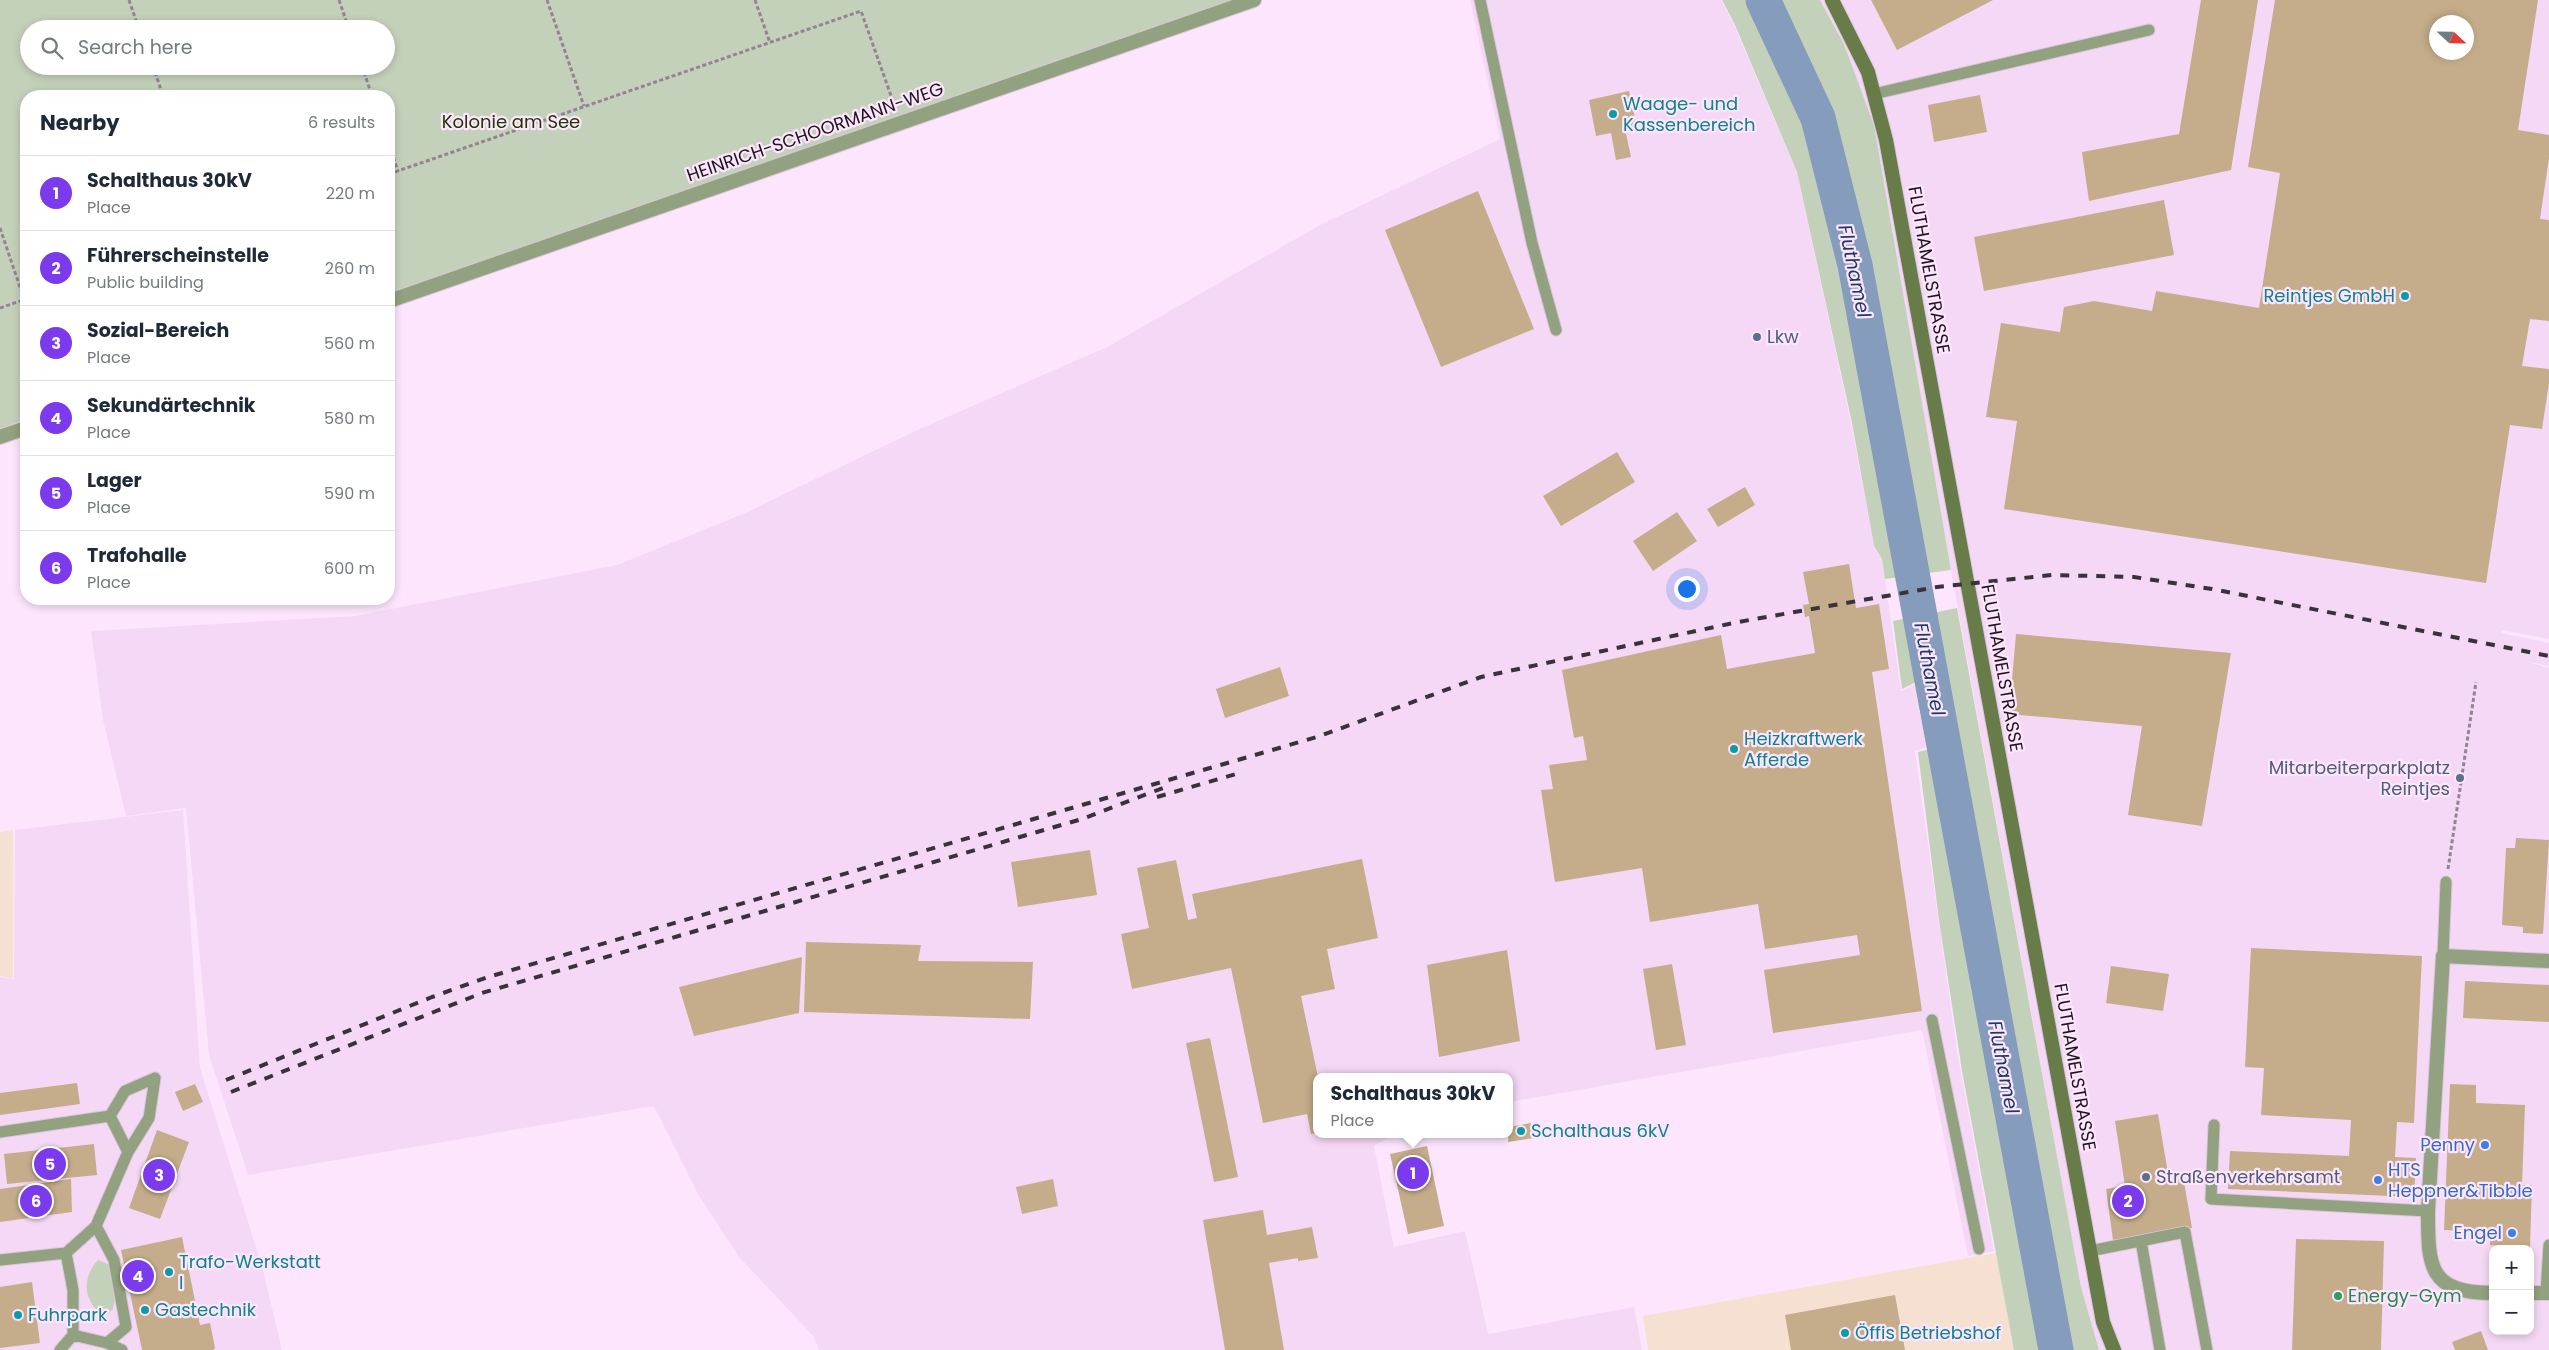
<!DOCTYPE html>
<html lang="en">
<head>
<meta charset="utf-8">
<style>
  :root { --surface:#fff; --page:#f6f6f7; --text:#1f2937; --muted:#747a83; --line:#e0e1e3; --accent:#7c3aed }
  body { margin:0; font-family:Poppins,sans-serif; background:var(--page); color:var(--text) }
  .controls { position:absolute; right:15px; bottom:15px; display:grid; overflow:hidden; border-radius:10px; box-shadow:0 2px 8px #0003 }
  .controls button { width:45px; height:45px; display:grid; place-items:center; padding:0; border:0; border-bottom:1px solid var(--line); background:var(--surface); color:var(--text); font:25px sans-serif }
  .compass { position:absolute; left:2429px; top:15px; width:45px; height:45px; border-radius:50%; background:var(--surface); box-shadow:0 2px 8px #0003; rotate:112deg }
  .you { position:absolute; left:1686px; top:588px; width:18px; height:18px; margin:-12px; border:4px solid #fff; border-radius:50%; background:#1a73e8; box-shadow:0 0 0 8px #1a73e833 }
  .badge { display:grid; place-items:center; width:32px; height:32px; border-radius:50%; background:var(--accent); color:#fff; font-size:16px; font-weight:700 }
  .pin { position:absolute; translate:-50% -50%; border:2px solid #fff; box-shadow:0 1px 5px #0006 }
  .popup { position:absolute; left:1313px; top:1073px; width:200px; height:65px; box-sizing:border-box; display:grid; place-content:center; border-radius:10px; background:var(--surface); filter:drop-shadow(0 1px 4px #0005); font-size:16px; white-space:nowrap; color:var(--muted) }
  .popup b { font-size:19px; color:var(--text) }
  .popup::after { content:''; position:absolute; left:50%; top:100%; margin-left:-10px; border:10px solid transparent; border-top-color:var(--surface) }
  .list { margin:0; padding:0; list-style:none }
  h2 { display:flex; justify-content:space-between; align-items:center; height:65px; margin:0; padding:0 20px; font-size:21px }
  h2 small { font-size:16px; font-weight:400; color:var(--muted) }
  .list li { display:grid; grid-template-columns:32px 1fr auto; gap:15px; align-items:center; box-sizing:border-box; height:75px; padding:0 20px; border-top:1px solid var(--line) }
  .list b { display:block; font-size:19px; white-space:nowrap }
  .list p { margin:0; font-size:16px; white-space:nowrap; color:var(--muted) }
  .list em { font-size:16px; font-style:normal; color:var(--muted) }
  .icon { flex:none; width:28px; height:28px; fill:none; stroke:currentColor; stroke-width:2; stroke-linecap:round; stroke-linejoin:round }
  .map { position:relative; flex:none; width:2549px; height:1350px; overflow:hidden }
  .search { position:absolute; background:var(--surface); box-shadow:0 2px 8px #0003; left:20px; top:20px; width:375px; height:55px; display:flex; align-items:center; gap:12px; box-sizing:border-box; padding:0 18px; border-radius:28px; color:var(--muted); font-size:19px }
  .panel { position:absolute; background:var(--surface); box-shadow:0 2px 8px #0003; left:20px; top:90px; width:375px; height:515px; border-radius:20px }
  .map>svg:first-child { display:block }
  .commercial { fill:#f5e0d1 }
  .built { fill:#f5d8f5; fill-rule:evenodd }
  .green { fill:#c4d1ba; fill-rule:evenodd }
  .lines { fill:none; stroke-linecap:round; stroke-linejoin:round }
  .river { stroke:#869cbc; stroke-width:35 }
  .building { fill:#c5ad8b; fill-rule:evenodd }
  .service-casing { stroke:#d9c5d9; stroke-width:13 }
  .minor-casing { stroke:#d9c5d9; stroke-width:16 }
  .secondary-casing { stroke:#d9c5d9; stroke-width:16 }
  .path { stroke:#938393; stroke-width:3; stroke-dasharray:4 2.5; stroke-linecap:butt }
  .service { stroke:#92a17f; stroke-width:11 }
  .minor { stroke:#92a17f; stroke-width:14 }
  .secondary { stroke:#677c49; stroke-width:14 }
  .rail { stroke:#3b313c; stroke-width:4; stroke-dasharray:9 9; stroke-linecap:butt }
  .culture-dot { fill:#0f9aa8; stroke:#fde6fd; stroke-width:2 }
  .service-dot { fill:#5c6f8a; stroke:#fde6fd; stroke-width:2 }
  .shop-dot { fill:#3f7fe0; stroke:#fde6fd; stroke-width:2 }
  .leisure-dot { fill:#2e9e5b; stroke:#fde6fd; stroke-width:2 }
  .labels { text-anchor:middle; stroke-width:4.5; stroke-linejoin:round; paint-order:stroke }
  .culture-label { font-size:18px; fill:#0d838f; stroke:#fde6fd; text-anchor:start }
  .park-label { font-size:18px; fill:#203700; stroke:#fde6fd }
  .street-label { font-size:18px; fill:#1d151e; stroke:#fde6fd }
  .service-label { font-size:18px; fill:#4e5e75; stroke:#fde6fd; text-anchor:start }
  .shop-label { font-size:18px; fill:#366cbe; stroke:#fde6fd; text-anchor:end }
  .leisure-label { font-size:18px; fill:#27864d; stroke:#fde6fd; text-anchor:start }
  .water-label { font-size:19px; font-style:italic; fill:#1c3a65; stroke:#fde6fd }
</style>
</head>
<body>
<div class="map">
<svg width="2549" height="1350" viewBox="0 0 2549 1350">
  <rect width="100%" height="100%" fill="#fde6fd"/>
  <path class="commercial" d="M13,830V978L0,976V832Z
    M1996,1253L2014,1350H1648L1643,1316Z"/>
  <path class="built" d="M1470,0H1721L1734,25L1797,173L1851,423L1874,547L1882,559L1901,691L1923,681L1927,698L1919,710L1928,747L1915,751L1957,1051L1994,1251L1968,1256L1922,1030L1509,1102V1077H1317V1134H1395L1374,1146L1394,1247L1465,1231L1488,1334L1634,1307L1642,1350H819L814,1337L739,1257L698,1194L654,1106L248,1175L209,1055L186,808L126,816L103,720L91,631L355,616L617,565L743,514L913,432L1107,347L1320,225L1500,139Z
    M1820,0H2549V639L2502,630L2501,633L2549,643V666L2524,661L2549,668V1350H2099L2081,1287L1951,570L1874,125L1844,44ZM2436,22H2466V52H2436ZM2493,1249H2530V1331H2493Z
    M183,810L200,1068L263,1270L282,1350H0V977L14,979L15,830Z"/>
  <path class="green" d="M0,0H1238L389,295V96H26V419L0,429ZM29,29H386V66H29Z
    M1722,0H1820L1844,44L1874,125L1951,570L1885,579L1882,559L1874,546L1852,423L1797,172L1735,25Z
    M1957,608L2081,1287L2099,1350H2014L1962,1071L1939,920L1918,752L1931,749L1921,709L1929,699L1924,678L1902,689L1893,621Z
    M98,1260L110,1265L115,1298L113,1309L109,1313L98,1311C82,1296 84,1275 98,1260Z"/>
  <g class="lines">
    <path class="river" d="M1763,0L1818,118L1855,265L2056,1350"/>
  </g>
  <path class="building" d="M1871,0H1993L1897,50Z
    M2201,0H2258L2231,170L2089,201L2082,152L2179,134Z
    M2275,0H2538L2518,130L2549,135V158L2540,219L2549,220V321L2530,319L2522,366L2549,369V383L2542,429L2510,425L2486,583L2004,509L2017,421L1986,417L2001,323L2060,332L2064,307L2094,301L2152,311L2156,291L2259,308L2280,173L2248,167ZM2436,22H2466V52H2436Z
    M1629,91L1637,127L1625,129L1631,157L1616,160L1611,133L1596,136L1589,100Z
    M1980,95L1987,132L1934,142L1928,105Z
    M1478,191L1534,329L1441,367L1385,230Z
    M2164,200L2174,255L1984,291L1974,237Z
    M1617,452L1635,482L1561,526L1543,496Z
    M1745,487L1755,505L1718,527L1707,509Z
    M1677,512L1697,541L1653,571L1633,541Z
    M1849,564L1856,608L1879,604L1889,669L1872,672L1922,1011L1773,1033L1764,970L1860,955L1857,935L1765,949L1758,904L1650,922L1642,868L1555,882L1541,790L1553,789L1549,765L1587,760L1583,736L1574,738L1562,670L1721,635L1727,669L1815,653L1809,616L1805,617L1803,605L1809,604L1803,572Z
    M2016,634L2231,653L2202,826L2128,815L2142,726L2009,714Z
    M1280,667L1289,696L1225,718L1216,689Z
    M2516,838L2549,840L2543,934L2523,933V927L2502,925L2506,848H2515Z
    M1090,850L1097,895L1018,907L1011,862Z
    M1362,859L1378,938L1327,949L1335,989L1301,996L1318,1077L1317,1133L1311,1134L1307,1114L1263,1123L1231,968L1132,989L1121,934L1149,928L1137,868L1176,860L1188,920L1197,918L1192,894Z
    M806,942L921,945L918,961L1033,962L1030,1019L804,1012Z
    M2251,948L2422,956L2414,1123L2397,1122L2395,1157L2416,1158L2414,1197L2228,1189L2230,1151L2349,1156L2351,1120L2261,1115L2264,1068L2245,1067Z
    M1507,950L1520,1041L1439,1057L1427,965Z
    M802,957L799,1013L694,1036L679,987Z
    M1672,964L1686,1045L1656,1050L1643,969Z
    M2111,966L2169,974L2163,1011L2106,1003Z
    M2465,981L2549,985V1022L2463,1018Z
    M1210,1038L1238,1177L1214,1182L1186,1043Z
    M77,1083L80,1104L0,1115V1093Z
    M195,1084L203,1102L183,1111L175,1092Z
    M2450,1084L2476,1085V1103L2525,1105L2522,1185H2532L2530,1247L2490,1245V1232L2444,1230Z
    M2158,1114L2169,1179L2183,1176L2192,1228L2113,1240L2106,1189L2125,1186L2115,1121Z
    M1531,1123L1534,1138L1508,1142L1509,1127Z
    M157,1130L189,1142L160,1219L129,1208Z
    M94,1144L97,1175L7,1184L4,1154Z
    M1427,1146L1444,1226L1408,1234L1390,1154Z
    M71,1179L72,1212L0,1222V1189Z
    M1053,1179L1058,1206L1022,1214L1016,1187Z
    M1263,1210L1267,1235L1312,1227L1318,1258L1298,1261V1258L1269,1263L1284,1350H1225L1203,1220Z
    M182,1237L200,1325L210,1323L215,1348L213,1350H142L121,1250Z
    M2296,1239L2384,1241L2381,1350H2292Z
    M32,1282L40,1343L0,1348V1287Z
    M1895,1295L1905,1350H1791L1785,1315Z
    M2481,1331L2488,1350H2455L2452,1342Z"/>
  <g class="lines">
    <defs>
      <path id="service" d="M1480,0L1532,243L1556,330
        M1874,94L2149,30
        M2443,956L2446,882
        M1932,1020L1979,1249
        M110,1116L128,1152
        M2214,1125L2211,1199L2428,1211
        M0,1132L110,1116L125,1091L155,1078
        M2141,1241L2160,1350
        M2090,1251L2185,1232L2207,1350
        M66,1253L96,1226
        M0,1260L66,1253L73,1290V1335L107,1343L126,1327L114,1260L96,1226L128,1152L149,1118L155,1078
        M2546,1293L2549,1245
        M107,1343L122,1350
        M60,1350L73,1335"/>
      <path id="minor" d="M389,301L1254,0
        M0,437L26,428
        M2493,1293C2428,1293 2428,1266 2428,1211L2443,956L2549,961
        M2530,1293H2549"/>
      <path id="secondary" d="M1832,0L1868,72L1886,140L2090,1251L2103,1322L2114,1350"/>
    </defs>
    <use href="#service" class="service-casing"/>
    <use href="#minor" class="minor-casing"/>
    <use href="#secondary" class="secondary-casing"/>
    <path class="path" d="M129,0L139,29
      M339,0L349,29
      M547,0L584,106
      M755,0L770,43
      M153,66L163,96
      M362,66L372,96
      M389,145L398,171
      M389,174L861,11L895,107
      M0,228L24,299
      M0,308L26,299
      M2448,869L2476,682"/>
    <use href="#service" class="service"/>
    <use href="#minor" class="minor"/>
    <use href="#secondary" class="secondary"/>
    <path class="rail" d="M1157,797L1236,774
      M226,1080L432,997L488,977L1317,737L1481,677L1738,622L1937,587L2052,575L2134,577L2212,589L2549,656
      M231,1092L482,993L1082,819L1168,786"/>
  </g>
  <g class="culture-dot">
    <circle cx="1613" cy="114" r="5"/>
    <circle cx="2405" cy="296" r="5"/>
    <circle cx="1734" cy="749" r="5"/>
    <circle cx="1521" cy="1131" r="5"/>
    <circle cx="169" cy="1272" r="5"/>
    <circle cx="145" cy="1310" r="5"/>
    <circle cx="18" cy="1315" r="5"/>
    <circle cx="1845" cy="1333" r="5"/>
  </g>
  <g class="service-dot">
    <circle cx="1757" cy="337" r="5"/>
    <circle cx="2460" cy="778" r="5"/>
    <circle cx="2146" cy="1177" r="5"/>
  </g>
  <g class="shop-dot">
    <circle cx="2485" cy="1145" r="5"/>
    <circle cx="2378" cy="1180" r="5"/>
    <circle cx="2512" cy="1233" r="5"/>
  </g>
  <circle class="leisure-dot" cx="2338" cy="1296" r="5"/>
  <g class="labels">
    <g class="culture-label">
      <text x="1623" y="110">Waage- und<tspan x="1623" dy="21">Kassenbereich</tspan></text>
      <text x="2395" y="302" text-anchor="end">Reintjes GmbH</text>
      <text x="1744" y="745">Heizkraftwerk<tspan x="1744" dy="21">Afferde</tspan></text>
      <text x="1531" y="1137">Schalthaus 6kV</text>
      <text x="179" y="1268">Trafo-Werkstatt<tspan x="179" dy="21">I</tspan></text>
      <text x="155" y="1316">Gastechnik</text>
      <text x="28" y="1321">Fuhrpark</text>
      <text x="1855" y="1339">Öffis Betriebshof</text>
    </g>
    <g class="park-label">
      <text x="511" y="128">Kolonie am See</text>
    </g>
    <g class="street-label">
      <text transform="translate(815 132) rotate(-19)" y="6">HEINRICH-SCHOORMANN-WEG</text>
      <text transform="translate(1929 270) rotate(80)" y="6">FLUTHAMELSTRASSE</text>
      <text transform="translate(2002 668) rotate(80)" y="6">FLUTHAMELSTRASSE</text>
      <text transform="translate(2075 1067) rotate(80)" y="6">FLUTHAMELSTRASSE</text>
    </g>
    <g class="service-label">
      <text x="1767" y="343">Lkw</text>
      <text x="2450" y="774" text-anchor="end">Mitarbeiterparkplatz<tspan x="2450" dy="21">Reintjes</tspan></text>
      <text x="2156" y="1183">Straßenverkehrsamt</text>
    </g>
    <g class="shop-label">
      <text x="2475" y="1151">Penny</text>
      <text x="2388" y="1176" text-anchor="start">HTS<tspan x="2388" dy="21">Heppner&amp;Tibble</tspan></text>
      <text x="2502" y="1239">Engel</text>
    </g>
    <g class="leisure-label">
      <text x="2348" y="1302">Energy-Gym</text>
    </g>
    <g class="water-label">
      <text transform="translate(1855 271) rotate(78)" y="7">Fluthamel</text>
      <text transform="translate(1930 669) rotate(79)" y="7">Fluthamel</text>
      <text transform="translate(2004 1067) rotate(79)" y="7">Fluthamel</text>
    </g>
  </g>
</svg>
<div class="controls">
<button>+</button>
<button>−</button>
</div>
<svg class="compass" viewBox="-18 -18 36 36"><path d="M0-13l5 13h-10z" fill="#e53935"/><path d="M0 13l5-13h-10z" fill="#747a83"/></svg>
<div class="you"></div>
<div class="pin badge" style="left:1413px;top:1173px">1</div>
<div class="popup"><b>Schalthaus 30kV</b>Place</div>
<div class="pin badge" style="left:2128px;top:1201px">2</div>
<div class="pin badge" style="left:159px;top:1175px">3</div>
<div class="pin badge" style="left:138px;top:1276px">4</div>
<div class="pin badge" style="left:50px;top:1164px">5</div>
<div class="pin badge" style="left:36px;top:1201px">6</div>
<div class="search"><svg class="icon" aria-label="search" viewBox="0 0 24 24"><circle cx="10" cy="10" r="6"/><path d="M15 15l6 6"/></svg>Search here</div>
<section class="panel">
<h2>Nearby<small>6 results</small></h2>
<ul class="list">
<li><span class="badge">1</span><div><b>Schalthaus 30kV</b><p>Place</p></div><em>220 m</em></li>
<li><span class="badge">2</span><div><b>Führerscheinstelle</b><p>Public building</p></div><em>260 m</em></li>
<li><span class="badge">3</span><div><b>Sozial-Bereich</b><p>Place</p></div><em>560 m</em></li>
<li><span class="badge">4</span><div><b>Sekundärtechnik</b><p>Place</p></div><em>580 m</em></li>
<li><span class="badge">5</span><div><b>Lager</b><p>Place</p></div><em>590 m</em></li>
<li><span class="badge">6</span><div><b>Trafohalle</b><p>Place</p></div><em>600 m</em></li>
</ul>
</section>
</div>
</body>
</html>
